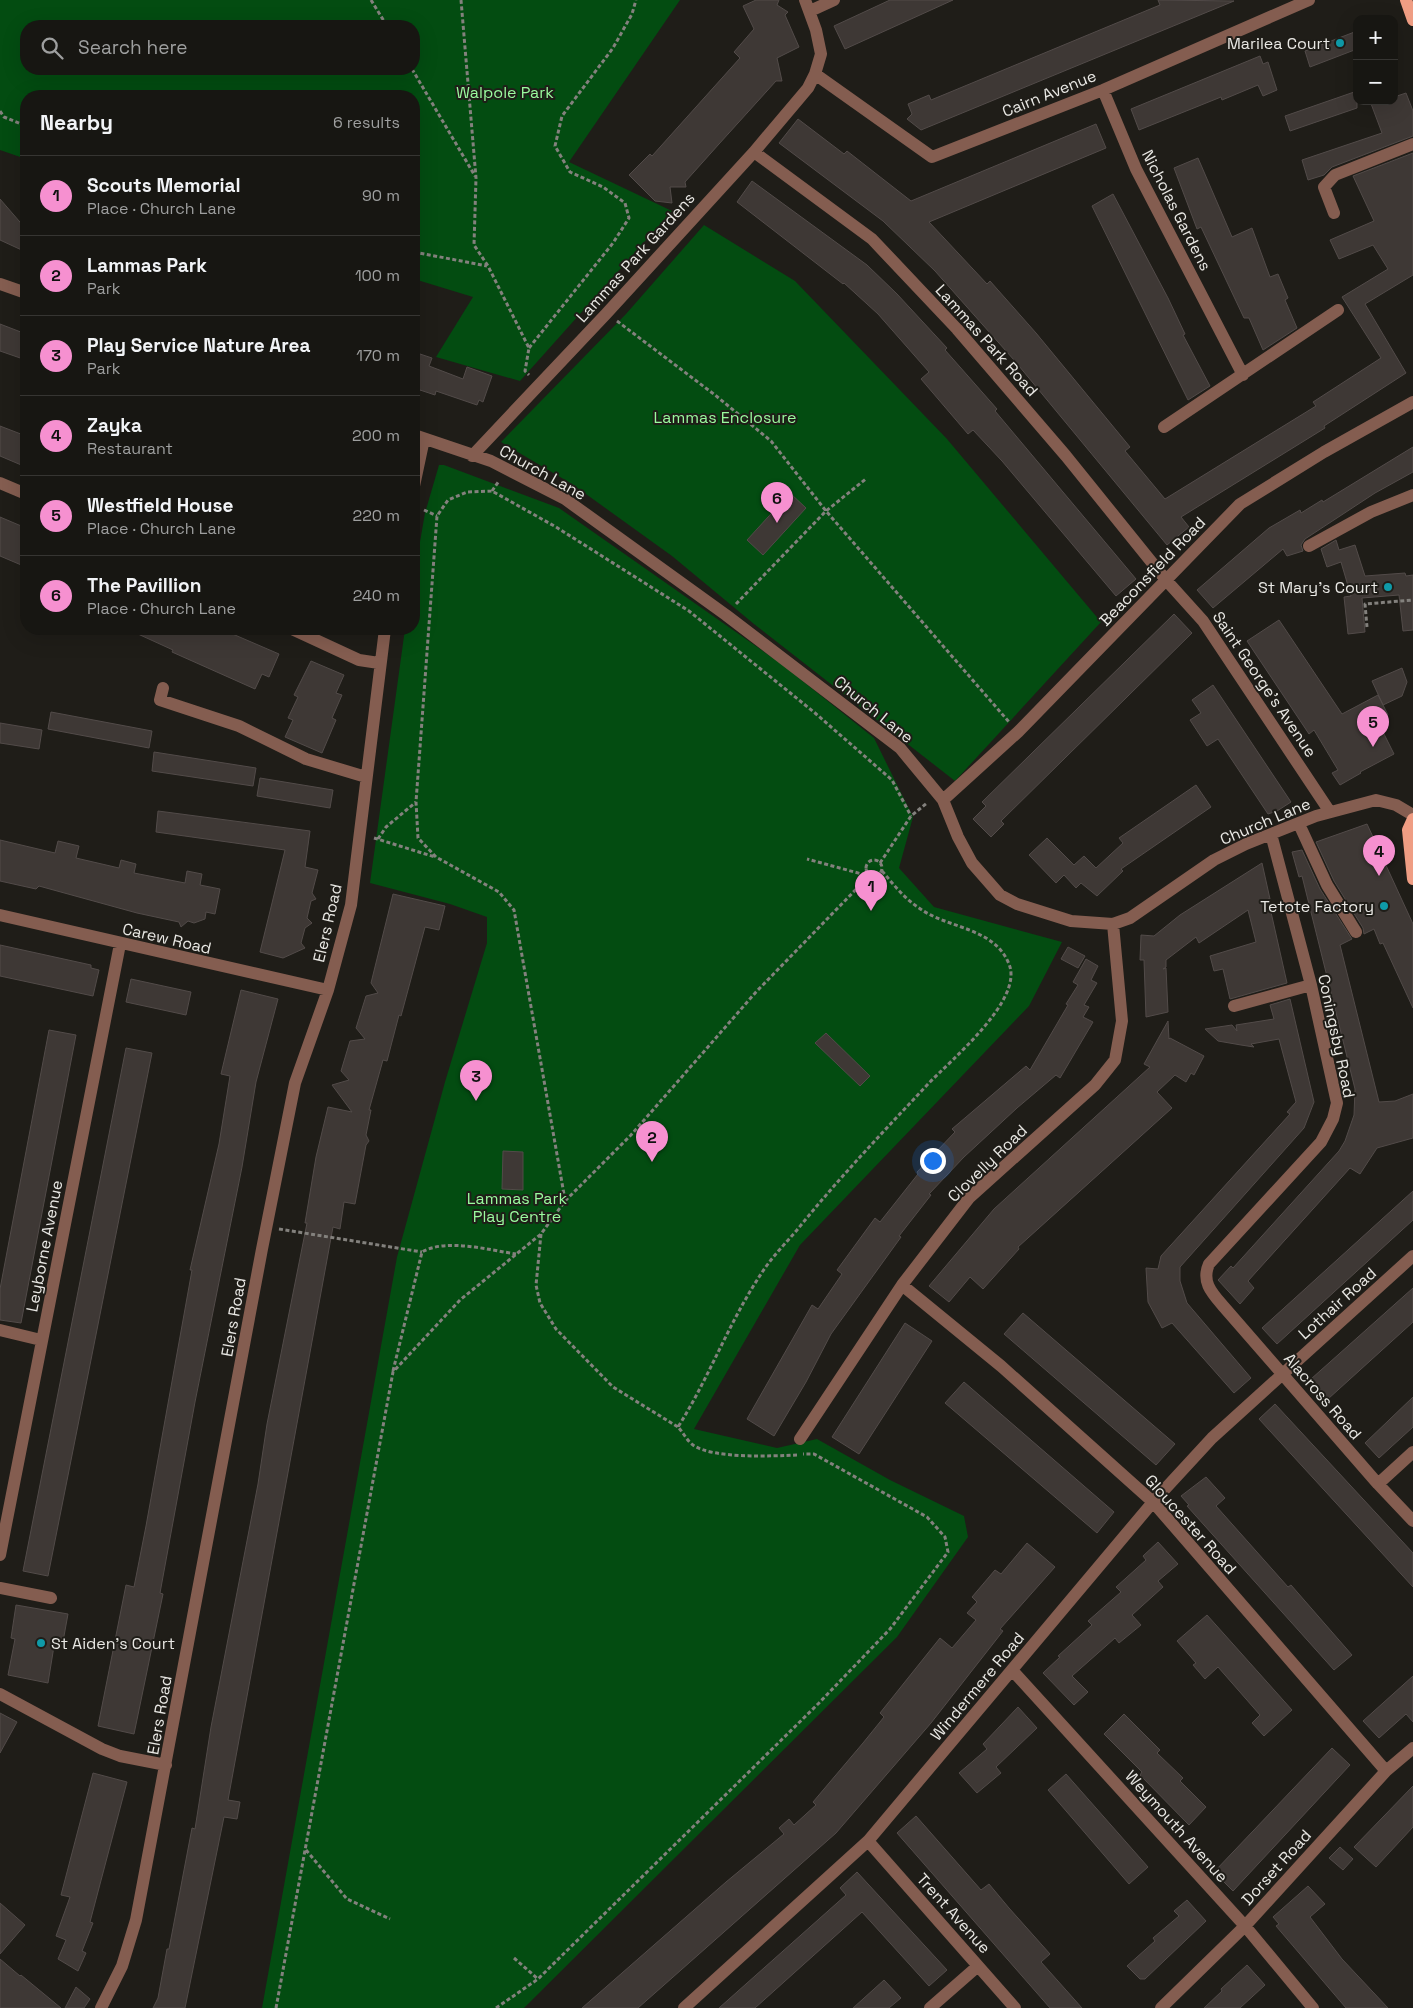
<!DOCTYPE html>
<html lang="en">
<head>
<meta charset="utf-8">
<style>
  :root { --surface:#171612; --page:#201f1b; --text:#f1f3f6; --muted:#9e9f9f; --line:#363532; --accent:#f690d0 }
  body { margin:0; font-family:"Space Grotesk",sans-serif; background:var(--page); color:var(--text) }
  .controls { position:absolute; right:15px; top:15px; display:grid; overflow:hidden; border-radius:10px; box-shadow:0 5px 20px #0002 }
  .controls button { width:45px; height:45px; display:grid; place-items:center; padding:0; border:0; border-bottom:1px solid var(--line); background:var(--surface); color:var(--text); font:25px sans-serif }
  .you { position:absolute; left:932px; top:1160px; width:18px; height:18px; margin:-12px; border:4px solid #fff; border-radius:50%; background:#1a73e8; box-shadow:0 0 0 8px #1a73e833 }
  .badge { display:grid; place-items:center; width:32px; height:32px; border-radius:50%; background:var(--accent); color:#111; font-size:16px; font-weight:700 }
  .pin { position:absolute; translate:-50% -41px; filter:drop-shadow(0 1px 2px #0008) }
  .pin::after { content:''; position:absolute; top:26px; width:18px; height:15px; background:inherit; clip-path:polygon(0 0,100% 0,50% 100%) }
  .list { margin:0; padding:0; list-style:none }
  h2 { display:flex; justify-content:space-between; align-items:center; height:65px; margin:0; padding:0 20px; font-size:21px }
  h2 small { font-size:16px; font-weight:400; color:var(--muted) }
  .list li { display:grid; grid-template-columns:32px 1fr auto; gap:15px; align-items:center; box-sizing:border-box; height:80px; padding:0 20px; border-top:1px solid var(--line) }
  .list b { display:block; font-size:19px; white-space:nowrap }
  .list p { margin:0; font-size:16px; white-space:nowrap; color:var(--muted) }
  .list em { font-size:16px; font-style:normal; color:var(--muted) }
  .icon { flex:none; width:28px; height:28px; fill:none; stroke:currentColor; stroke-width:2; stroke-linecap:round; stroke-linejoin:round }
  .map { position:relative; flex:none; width:1413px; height:2008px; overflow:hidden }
  .search { position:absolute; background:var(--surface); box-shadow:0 5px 20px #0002; left:20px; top:20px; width:400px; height:55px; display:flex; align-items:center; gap:12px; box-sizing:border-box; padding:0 18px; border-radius:20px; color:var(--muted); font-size:19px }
  .panel { position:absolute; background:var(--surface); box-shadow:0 5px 20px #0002; left:20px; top:90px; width:400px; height:545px; border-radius:20px }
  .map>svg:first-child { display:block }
  .green { fill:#034c11; fill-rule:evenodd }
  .building { fill:#3e3835; stroke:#524b49 }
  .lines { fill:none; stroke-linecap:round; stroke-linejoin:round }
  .path { stroke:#83817d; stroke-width:3; stroke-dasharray:4 2.5; stroke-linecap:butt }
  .minor { stroke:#845d50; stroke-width:12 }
  .major { stroke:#ef9d83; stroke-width:12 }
  .culture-dot { fill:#0f9aa8; stroke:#1f1d18; stroke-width:2 }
  .labels { text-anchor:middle; stroke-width:4; stroke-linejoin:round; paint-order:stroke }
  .poi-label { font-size:16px; fill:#e9e8e4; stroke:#1f1d18; text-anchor:end }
  .park-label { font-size:16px; fill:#9afa9e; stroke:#1f1d18 }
  .street-label { font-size:16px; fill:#e9e8e4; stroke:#1f1d18 }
</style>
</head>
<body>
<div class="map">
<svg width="1413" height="2008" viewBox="0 0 1413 2008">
  <rect width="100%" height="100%" fill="#1f1d18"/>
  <path class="green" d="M0,0H680L569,162L672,211L520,381L436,357L473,297L414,279V96H26V159L0,150ZM26,26H414V69H26Z
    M704,225L795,281L947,439L1101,622L955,781L754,624L672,556L572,484L501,442L626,314Z
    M439,465H444L559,508L780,663L874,738L913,817L899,868L934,907L1062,942L1029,1006L800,1245L694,1429L777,1448L817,1439L890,1480L964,1516L968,1537L897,1637L524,2008H262L397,1257L445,1082L487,943V917L450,904L370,883L405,629H414V576L425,513Z"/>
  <path class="building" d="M756,0H779L777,5L788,12L785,15L799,47L777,58L782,81H776L719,144L685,182L686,187H670L672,203L655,201L629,175L650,154L652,156L740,58L734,52L754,29L743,6Z
    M890,0H953L845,49L834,26Z
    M1158,0L1234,1L921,130L907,119L912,114L908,104L929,95L931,100L948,93L1160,5Z
    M1357,31V49L1310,67L1305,51Z
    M1260,56L1263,64L1268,62L1277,90L1263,96L1258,85L1222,100L1221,97L1139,130L1131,109Z
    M1357,91V108L1290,131L1285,116Z
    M1406,93L1413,111V136L1332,167L1324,175L1308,180L1302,160L1382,133L1370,101H1394V97Z
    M798,119L844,154L847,151L911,201L1096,124L1106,148L929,222L987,284L990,281L1036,333L1130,447L1125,451L1165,499L1316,406L1313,402L1381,358L1342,297L1388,269L1373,245L1339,259L1330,240L1374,221L1353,176L1413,153V275L1365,304L1406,373L1324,426L1325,428L1181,517L1189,527L1167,545L1014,360L935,271L883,221L779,143Z
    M1198,158L1232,237L1252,228L1270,277L1278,274L1288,298L1285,300L1297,328L1263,350L1249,318H1244L1201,227L1197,229L1174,168Z
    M752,181L867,265L897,294L947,348L945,350L997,409L995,411L1136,579L1116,596L1002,461L973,430L968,434L921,379L929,372L878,314L844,283L843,284L737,202Z
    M1113,194L1168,298L1185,334L1183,335L1210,386L1188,400L1092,206Z
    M0,199L26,229V252L0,240Z
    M0,324L26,334V360L0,351Z
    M414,352L432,358L429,366L463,379L467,367L492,376L483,402L479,400L477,405L436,391L435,395L420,390L416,403H414Z
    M0,426L26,436V467L0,456Z
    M1413,447V472L1375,493L1305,539L1301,545L1303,551L1287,556L1283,549L1213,608L1197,590L1269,528L1300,510L1301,513L1322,500L1323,502Z
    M790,493L806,508L763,555L747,540Z
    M0,517L26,528V567L0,556Z
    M1336,540L1339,550L1355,545L1365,576L1405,573L1406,576L1413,575V630L1403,631L1399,595L1362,598L1365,632L1348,634L1344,597L1351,596L1341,562L1327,567L1321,549Z
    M1174,614L1192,633L1001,821L1004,824L991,837L973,819L986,806L982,802Z
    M1279,620L1342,714L1378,695L1388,715L1377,720L1394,754L1360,772L1361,773L1340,785L1332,773L1338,770L1314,730L1309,734L1247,641Z
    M127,629H221L279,654L269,677L262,674L255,689L172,652L173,650Z
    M311,661L344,675L336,693L342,695L332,718L336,720L322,753L285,737L293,720L288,718L298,697L294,695Z
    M1402,668L1407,682L1402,696L1383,705L1372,681Z
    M1213,685L1291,802L1277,811L1268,814L1218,739L1207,746L1190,720L1201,713L1192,700Z
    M51,712L152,731L149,748L48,729Z
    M0,723L42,730L39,749L0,743Z
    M154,752L256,768L253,786L152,771Z
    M260,778L333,790L330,808L257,796Z
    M1196,785L1211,807L1121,869L1123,871L1097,896L1081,883L1076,888L1064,875L1056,883L1029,855L1047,838L1074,865L1084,856L1096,868L1123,843L1119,838Z
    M158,811L310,831L305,867L318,870L312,893L316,899L311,901L307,918L312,923L305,928L301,943L305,948L283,958L260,952L285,850L156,832Z
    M1367,824L1413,924V1008L1383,943L1380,944L1374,929L1364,934L1363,928L1334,881L1316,842Z
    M0,840L55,853L58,841L79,846L76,858L119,868L121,860L136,864L134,873L185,883L187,871L202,874L200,885L220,889L215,914L206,912L205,919L194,923L188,921L181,927L179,922L137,913L39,886L36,889L0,881Z
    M1302,850L1320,889L1352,939L1340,945L1379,1102L1395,1101L1413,1094V1138L1377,1148L1360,1174L1350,1168L1248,1281L1254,1288L1240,1304L1218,1280L1231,1266L1233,1268L1339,1151L1345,1141L1354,1115L1355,1089L1302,876L1299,877L1292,852Z
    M1262,863L1270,899H1268L1287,983L1230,999L1223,969L1214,971L1210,956L1256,942L1248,910L1199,943L1196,937L1166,960V967L1163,969L1166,968L1168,1012L1146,1017L1144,960H1140L1141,935L1154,936L1180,915Z
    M393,894L445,906L439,930L425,927L401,1016L399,1015L387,1061L383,1060L369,1110H371L366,1135L369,1141L366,1145L355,1204L344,1202L340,1229L333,1227L228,1800L240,1802L237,1819L224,1817L185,2008H153L158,1998L167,1949H169L192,1828L195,1829L211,1727L258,1484L267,1424L307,1223H305L316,1157L328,1107L352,1112L332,1085L349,1080L341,1071L350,1041L365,1039L356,1028L366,996L378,993L371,983Z
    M0,945L91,965V968L99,970L93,996L0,976Z
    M1068,947L1085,956L1078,968L1061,959Z
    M1086,959L1098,966L1091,980L1097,983L1084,1005L1089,1007L1083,1017L1093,1022L1060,1078L1056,1075L1017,1108L964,1157L929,1194L931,1195L899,1236L901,1237L831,1334L806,1382L774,1436L747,1419L812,1305L818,1309L842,1274L837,1270L875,1218L880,1222L918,1174L917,1172L955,1132L952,1129L1026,1066L1030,1070L1068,1005L1066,1004L1078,985L1073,982Z
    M131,979L191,992L186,1015L126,1002Z
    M241,990L278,999L256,1082L242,1167L195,1402L160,1593L163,1594L134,1734L98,1726L126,1585L134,1587L146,1526L192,1270H190L219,1144L230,1076L221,1074Z
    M1290,999L1314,1102L1304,1128L1180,1267V1281L1187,1303L1251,1378L1234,1393L1172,1323L1162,1328L1148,1302L1146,1268L1158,1269L1161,1256L1290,1114L1287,1112L1296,1102L1279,1039L1251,1044L1254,1047L1241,1045L1218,1041L1205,1029L1232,1025L1237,1031L1236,1025L1274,1019L1270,1005Z
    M1168,1021L1169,1039L1170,1038L1204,1056L1194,1075L1191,1073L1186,1082L1175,1075L1157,1092L1172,1108L1018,1247L1019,1249L983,1289L970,1277L949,1302L929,1286L994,1209L1150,1067L1144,1064Z
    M49,1030L76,1035L21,1323L0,1320V1289Z
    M826,1033L870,1076L860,1086L815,1043Z
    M126,1048L152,1053L48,1576L23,1571Z
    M503,1151L523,1152V1190L502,1189Z
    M1413,1191V1220L1277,1344L1262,1328Z
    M1413,1288V1322L1328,1399L1311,1379Z
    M1023,1313L1175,1444L1156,1465L1004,1334Z
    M905,1323L932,1341L859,1454L832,1437Z
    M964,1382L1114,1512L1097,1533L945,1403Z
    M1413,1397V1427L1379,1458L1365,1443Z
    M1275,1404L1413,1553V1587L1259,1419Z
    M1206,1477L1225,1498L1216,1506L1288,1587L1291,1585L1352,1655L1334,1670L1187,1506L1189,1505L1181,1496Z
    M1158,1542L1178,1564L1158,1581L1163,1587L1132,1615L1141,1625L1119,1643L1115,1638L1072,1676L1088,1692L1074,1705L1043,1673L1060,1657L1058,1656L1092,1625L1088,1621L1121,1592L1116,1587L1146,1560L1143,1556Z
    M1027,1543L1055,1567L1000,1629L1003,1631L931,1723L836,1833L638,2008H582L726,1882L784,1834L779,1828L789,1819L794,1825L816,1805L813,1802L863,1743L884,1717L880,1713L940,1638L952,1648L976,1620L967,1613L977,1602L972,1597L995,1570L1001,1574Z
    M16,1605L68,1614L62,1647L54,1646L48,1683L8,1675L15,1639L11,1638Z
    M1207,1615L1292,1710L1264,1736L1252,1723L1260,1715L1218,1667L1205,1679L1193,1665L1196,1663L1177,1641Z
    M1413,1676V1722L1406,1714L1379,1738L1363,1721Z
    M1018,1707L1037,1728L996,1767L1001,1773L977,1793L959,1773L987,1749L983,1744Z
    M0,1713L17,1722L0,1753Z
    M1124,1714L1160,1750L1157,1753L1183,1778L1180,1781L1206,1807L1189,1825L1140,1775L1142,1772L1104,1734Z
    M1332,1748L1350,1765L1233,1891L1214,1872Z
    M93,1773L127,1782L90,1922L93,1923L82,1951L86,1953L78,1971L58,1959L66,1940L56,1936L70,1897L61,1895Z
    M1066,1774L1148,1867L1129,1884L1048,1790Z
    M1413,1786V1827L1376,1867L1354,1847Z
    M916,1816L981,1890L989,1884L1009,1908L1050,1954L1041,1962L1082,2008H1050L897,1833Z
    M1340,1847L1353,1859L1343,1870L1329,1858Z
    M857,1872L947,1970L929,1986L862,1912L755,2008H719L846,1895L840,1888Z
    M1308,1886L1325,1904L1310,1917L1342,1959L1388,2008H1346L1276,1926L1279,1924L1273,1917Z
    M1187,1900L1206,1921L1145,1979H1140L1127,1966L1155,1941L1153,1938L1179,1916L1174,1911Z
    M0,1903L25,1925L0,1954Z
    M0,1959L20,1976L21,1975L61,2008H0Z
    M1247,1965L1265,1985L1240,2008H1204L1222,1991L1221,1989Z
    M884,1980L901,1998L889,2008H853Z
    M76,1987L90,1999L84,2008H65Z"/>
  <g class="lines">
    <path class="path" d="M371,0L387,26
      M461,0L476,178L474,245L488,266L529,348L525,371L529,375
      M412,69L475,176
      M0,111L4,117L26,126
      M414,252L487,266
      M617,321L715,395L771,441L826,511L1009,722
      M529,348L613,243L629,218L625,203L603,187L570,172L555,146L562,116L613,48L632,14L636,0
      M492,491L499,481
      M424,510L437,516
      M736,604L826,511L867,478
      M1367,627L1365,604L1413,600
      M374,838L435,857
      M378,839L386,827L416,802
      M866 868a8 8 0 1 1 16 0a8 8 0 1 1-16 0Z
      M880,863L911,816L927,803
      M565,1200L514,910L499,892L436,857L418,838L416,802L437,516L448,500L467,492L492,491L556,527L689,611L815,713L892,780L911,816
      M279,1229L422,1252
      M541,1234L536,1285L540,1303L556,1329L613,1387L678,1427
      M393,1371L422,1252C446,1238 489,1250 516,1254
      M797,1455C773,1456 712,1459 693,1445C687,1441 683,1432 678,1427C709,1378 729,1322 761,1274C771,1258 785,1244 797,1230C838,1179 883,1132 928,1084C951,1060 1024,1000 1009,964C994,927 948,929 919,908C904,898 893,884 882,871
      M306,1850L347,1899L390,1919
      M514,1958L538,1979
      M276,2008L393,1372L460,1300L541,1234L565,1201L631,1135L756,992L869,876L807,859
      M496,2008L538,1979L819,1703L890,1629L948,1552L945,1537L927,1517L814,1454H803"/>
    <path class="minor" d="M810,11L834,0
      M815,74L932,157L1103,90L1309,0
      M1103,90L1136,169L1243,375
      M754,152L872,239L957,329L1066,456L1166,580L1203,621L1330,812
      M1334,213L1324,187L1335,175L1413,144
      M0,284L26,293
      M1164,427L1338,310
      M414,435L491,461L565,499L726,615L900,748L943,800L958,837L972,863L1000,895L1017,904L1071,921L1113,924L1130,918L1214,860L1246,844L1316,816L1376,800L1396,805L1413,815
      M472,456L606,314L754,152L808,88L815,74L821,54L816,30L805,0
      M0,483L26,494
      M414,486L424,439
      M1309,546L1371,512L1413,495
      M292,629L359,660L379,663
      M163,688L160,700L239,726L306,759L366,777
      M943,800L1018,732L1240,504L1324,452L1413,402
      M1299,824L1327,885L1356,932
      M1271,834L1311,985L1337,1103L1333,1119L1321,1142L1209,1264C1201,1282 1212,1293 1224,1307L1378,1484L1413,1521
      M0,915L328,990
      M1234,1006L1311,985
      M902,1285L1001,1366L1153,1502L1386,1771
      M0,1330L41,1340
      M800,1439L902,1285L969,1198L1095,1085L1115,1060L1122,1021L1113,924
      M1378,1484L1413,1452
      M0,1555L120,944
      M0,1588L51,1598
      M1012,1670L1245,1926L1313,2008
      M0,1694L102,1749L120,1756L166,1765
      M868,1841L1015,2008
      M101,2008L122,1966L136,1920L262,1249L295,1083L328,990L351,905L385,629
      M684,2008L868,1841L1153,1502L1212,1438L1413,1256
      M930,2008L978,1966
      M1161,2008L1245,1926L1386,1771L1413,1748"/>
    <path class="major" d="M1406,0L1413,20
      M1413,819L1408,830L1413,879"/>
  </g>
  <g class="culture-dot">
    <circle cx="1340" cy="43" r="5"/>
    <circle cx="1388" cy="587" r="5"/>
    <circle cx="1384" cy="906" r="5"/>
    <circle cx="41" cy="1643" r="5"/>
  </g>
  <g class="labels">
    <g class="poi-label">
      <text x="1330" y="49">Marilea Court</text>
      <text x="1378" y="593">St Mary's Court</text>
      <text x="1374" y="912">Tetote Factory</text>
      <text x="51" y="1649" text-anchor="start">St Aiden's Court</text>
    </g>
    <g class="park-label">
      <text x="505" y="98">Walpole Park</text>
      <text x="725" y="423">Lammas Enclosure</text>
      <text x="517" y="1204">Lammas Park<tspan x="517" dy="18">Play Centre</tspan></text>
    </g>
    <g class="street-label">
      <text transform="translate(1049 93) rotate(-22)" y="6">Cairn Avenue</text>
      <text transform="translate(1177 210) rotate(63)" y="6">Nicholas Gardens</text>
      <text transform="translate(635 257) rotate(-48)" y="6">Lammas Park Gardens</text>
      <text transform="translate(987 340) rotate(48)" y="6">Lammas Park Road</text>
      <text transform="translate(543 472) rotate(29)" y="6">Church Lane</text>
      <text transform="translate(1152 571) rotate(-46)" y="6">Beaconsfield Road</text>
      <text transform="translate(1265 684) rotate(56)" y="6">Saint George's Avenue</text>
      <text transform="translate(874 709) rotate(39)" y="6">Church Lane</text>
      <text transform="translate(1265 821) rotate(-23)" y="6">Church Lane</text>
      <text transform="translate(327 923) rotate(-77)" y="6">Elers Road</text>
      <text transform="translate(167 938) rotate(13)" y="6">Carew Road</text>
      <text transform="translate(1337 1036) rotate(78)" y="6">Coningsby Road</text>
      <text transform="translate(987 1163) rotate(-44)" y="6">Clovelly Road</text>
      <text transform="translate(44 1246) rotate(-79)" y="6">Leyborne Avenue</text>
      <text transform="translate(1337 1303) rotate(-42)" y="6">Lothair Road</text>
      <text transform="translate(233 1317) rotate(-80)" y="6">Elers Road</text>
      <text transform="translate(1323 1396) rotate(49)" y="6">Alacross Road</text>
      <text transform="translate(1191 1524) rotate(48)" y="6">Gloucester Road</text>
      <text transform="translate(977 1686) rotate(-50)" y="6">Windermere Road</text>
      <text transform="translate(159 1715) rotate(-80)" y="6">Elers Road</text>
      <text transform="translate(1177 1826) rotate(48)" y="6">Weymouth Avenue</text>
      <text transform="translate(1276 1867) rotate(-48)" y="6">Dorset Road</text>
      <text transform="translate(954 1913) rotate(48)" y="6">Trent Avenue</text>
    </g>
  </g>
</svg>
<div class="controls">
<button>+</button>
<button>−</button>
</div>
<div class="you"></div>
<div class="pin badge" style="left:871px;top:911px">1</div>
<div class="pin badge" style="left:652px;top:1162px">2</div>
<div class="pin badge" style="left:476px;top:1101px">3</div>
<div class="pin badge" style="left:1379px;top:876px">4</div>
<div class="pin badge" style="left:1373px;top:747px">5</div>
<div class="pin badge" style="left:777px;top:523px">6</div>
<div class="search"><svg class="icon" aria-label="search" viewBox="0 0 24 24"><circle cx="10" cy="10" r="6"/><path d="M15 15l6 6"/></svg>Search here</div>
<section class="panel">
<h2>Nearby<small>6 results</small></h2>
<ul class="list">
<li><span class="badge">1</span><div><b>Scouts Memorial</b><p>Place · Church Lane</p></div><em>90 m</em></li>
<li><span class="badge">2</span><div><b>Lammas Park</b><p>Park</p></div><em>100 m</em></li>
<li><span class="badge">3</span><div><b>Play Service Nature Area</b><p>Park</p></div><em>170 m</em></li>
<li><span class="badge">4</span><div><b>Zayka</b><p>Restaurant</p></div><em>200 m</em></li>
<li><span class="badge">5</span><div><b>Westfield House</b><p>Place · Church Lane</p></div><em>220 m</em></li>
<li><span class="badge">6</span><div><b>The Pavillion</b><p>Place · Church Lane</p></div><em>240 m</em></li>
</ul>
</section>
</div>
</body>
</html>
